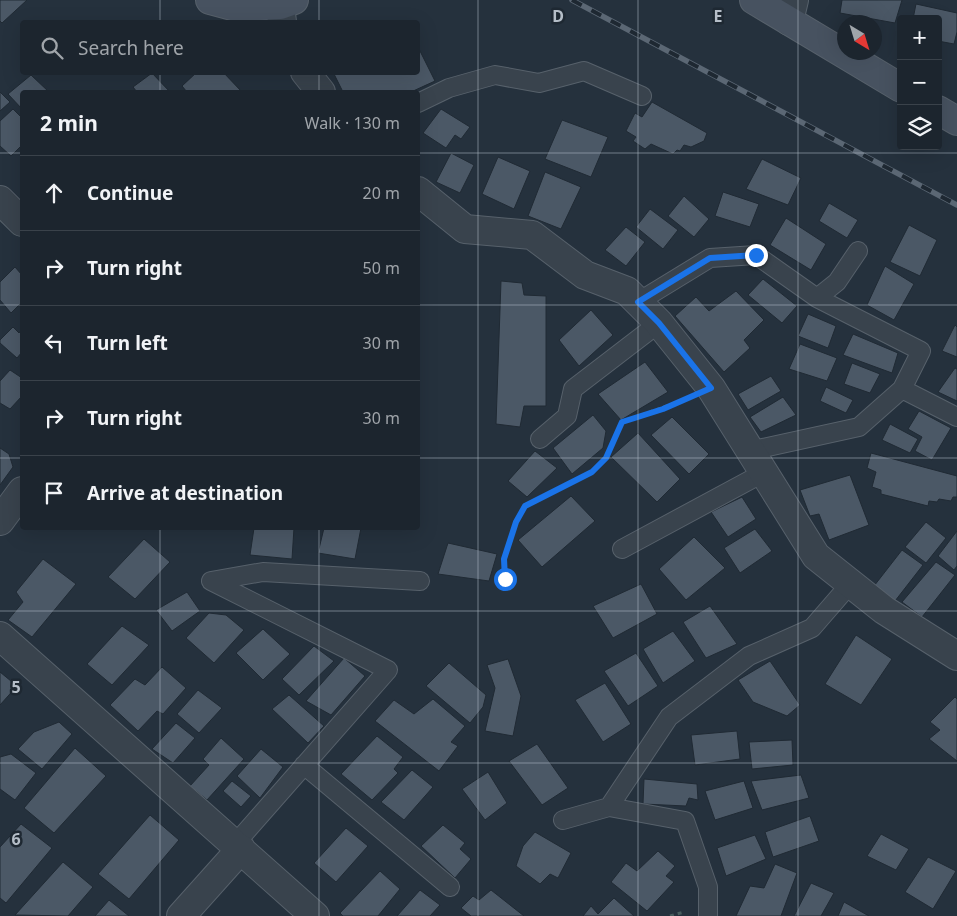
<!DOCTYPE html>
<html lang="en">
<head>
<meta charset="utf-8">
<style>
  :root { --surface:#1c252e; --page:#29313a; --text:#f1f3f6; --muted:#a0a5aa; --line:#3a424a }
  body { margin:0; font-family:"Noto Sans",sans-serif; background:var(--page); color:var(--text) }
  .controls { position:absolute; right:15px; top:15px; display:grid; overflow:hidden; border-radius:5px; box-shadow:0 5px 20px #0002 }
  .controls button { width:45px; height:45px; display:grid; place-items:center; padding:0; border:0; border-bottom:1px solid var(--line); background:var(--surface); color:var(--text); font:25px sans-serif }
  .compass { position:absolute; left:837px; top:15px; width:45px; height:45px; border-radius:50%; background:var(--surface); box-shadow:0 5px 20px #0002; rotate:142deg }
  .stop { position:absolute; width:15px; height:15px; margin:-11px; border:4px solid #1a73e8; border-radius:50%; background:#fff }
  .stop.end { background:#1a73e8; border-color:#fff; box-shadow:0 1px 5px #0008 }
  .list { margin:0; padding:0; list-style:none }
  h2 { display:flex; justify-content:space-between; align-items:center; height:65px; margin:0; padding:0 20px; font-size:21px }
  h2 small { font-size:16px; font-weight:400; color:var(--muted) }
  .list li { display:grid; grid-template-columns:32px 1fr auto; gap:15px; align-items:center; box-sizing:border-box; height:75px; padding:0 20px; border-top:1px solid var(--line) }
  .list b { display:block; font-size:19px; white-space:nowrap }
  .list em { font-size:16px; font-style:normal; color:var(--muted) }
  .icon { flex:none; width:28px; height:28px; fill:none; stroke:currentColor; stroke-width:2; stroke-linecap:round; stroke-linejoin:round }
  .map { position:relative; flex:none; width:957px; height:916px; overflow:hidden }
  .search { position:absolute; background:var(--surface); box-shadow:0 5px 20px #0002; left:20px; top:20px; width:400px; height:55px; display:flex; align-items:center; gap:12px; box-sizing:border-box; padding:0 18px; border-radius:5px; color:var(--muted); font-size:19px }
  .panel { position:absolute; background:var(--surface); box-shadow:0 5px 20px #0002; left:20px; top:90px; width:400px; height:440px; border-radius:5px }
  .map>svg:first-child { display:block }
  .building { fill:#4b5866; stroke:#202a34 }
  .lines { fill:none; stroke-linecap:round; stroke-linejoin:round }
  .lane-casing { stroke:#57616b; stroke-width:20 }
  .street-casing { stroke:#57616b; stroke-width:30 }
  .secondary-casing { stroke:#57616b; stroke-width:30 }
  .path { stroke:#475c5d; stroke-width:3; stroke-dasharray:4 4; stroke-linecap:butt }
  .lane { stroke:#39434d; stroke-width:18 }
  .street { stroke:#39434d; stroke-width:28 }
  .secondary { stroke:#475260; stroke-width:28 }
  .rail-casing { stroke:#5b6774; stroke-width:5.5 }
  .rail { stroke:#1e2832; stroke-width:4; stroke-dasharray:11; stroke-linecap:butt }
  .route { stroke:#1a73e8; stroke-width:6 }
  .grid { fill:none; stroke:#b5bec8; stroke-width:1; stroke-opacity:0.55 }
  .grid-label { font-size:16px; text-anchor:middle; font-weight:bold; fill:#b5bec8; stroke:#1e2832; stroke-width:5; stroke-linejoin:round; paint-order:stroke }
</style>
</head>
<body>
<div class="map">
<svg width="957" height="916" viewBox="0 0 957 916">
  <rect width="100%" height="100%" fill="#25313d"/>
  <path class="building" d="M0,0H27L2,23L0,21Z
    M842,0H902L895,23L840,13Z
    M916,4L957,13V32L954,44L938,41V19H913Z
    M418,47L435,81L411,92H343L334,74L337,72H418Z
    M197,72H223L241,91L187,92L182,86Z
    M152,73L170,92H137L133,87Z
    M31,75L49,92H22V109L8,94Z
    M0,92L10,102L0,111Z
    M652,102L707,133L704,141L691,147L684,145L680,151L677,150L673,154L651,144L645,149L633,141L636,137L626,131L635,113L642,117Z
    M13,109L22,118V145L11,156L0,146V121Z
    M441,109L470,127L461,139L455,135L446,148L423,133Z
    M562,120L608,137L591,177L545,159Z
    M451,153L474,165L460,193L436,182Z
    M498,157L530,171L514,209L482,194Z
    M762,159L801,178L788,205L746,189Z
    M545,172L581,187L561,229L528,216Z
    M723,192L759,204L750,227L715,216Z
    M684,196L709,219L694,237L668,216Z
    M829,203L858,220L847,238L819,221Z
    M650,209L678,230L663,249L636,227Z
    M786,218L826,244L811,270L770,245Z
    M909,225L937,240L920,276L890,262Z
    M626,227L645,242L626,266L605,250Z
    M885,266L914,284L894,320L867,305Z
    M15,267L22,275V302L11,313L0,300V282Z
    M763,279L797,306L782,323L748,295Z
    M501,281L522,283L524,295L546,296V406H524L520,427L496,424Z
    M736,291L764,320L744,340L750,348L724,372L675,316L696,297L709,311Z
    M591,310L613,335L579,366L559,340Z
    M808,314L836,326L828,348L798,336Z
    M955,325L957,327V357L942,351Z
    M13,327L19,333L22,329V352L17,358L0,343V340Z
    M853,334L898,353L892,373L843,355Z
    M800,344L837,358L827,381L789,369Z
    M645,362L668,392L621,420L598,394Z
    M852,363L880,374L870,393L844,384Z
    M955,368L957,369V401L938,392Z
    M10,370L22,378V396L10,409L0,403V381Z
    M771,376L781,391L748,410L738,394Z
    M826,387L853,400L846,413L820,401Z
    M783,397L796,415L761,432L750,417Z
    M919,411L951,428L932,460L915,451L922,437L908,429Z
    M593,415L606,431L603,448L572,474L553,448Z
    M672,417L709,454L689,474L651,435Z
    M890,424L918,439L910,453L882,440Z
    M638,433L680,479L657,502L611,457Z
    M0,448L9,454L13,467L0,485Z
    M535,451L557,468L527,497L508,481Z
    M871,453L957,476V497H953L951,501L939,499L937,502L929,501L928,506L881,494V490L872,487L876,472L867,468Z
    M850,475L869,525L829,540L819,514L810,516L800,490Z
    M571,496L595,521L542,567L518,540Z
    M742,497L756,519L728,537L711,512Z
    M926,522L946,538L926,563L905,547Z
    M254,528H294L292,559L250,555Z
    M324,528H361L355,559L318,553Z
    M755,529L772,551L740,573L724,548Z
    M957,531V566L954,570L938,556Z
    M694,537L725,568L686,600L659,569Z
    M144,539L170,562L135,599L108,577Z
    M448,543L497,554L489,581L438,574Z
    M902,550L923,565L895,601L874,586Z
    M43,559L76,584L32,637L8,620L23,602L16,592Z
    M936,562L955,575L922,617L902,602Z
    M641,584L657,614L613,638L593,606Z
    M187,592L200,611L172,631L156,610Z
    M710,606L737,644L706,658L683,622Z
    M209,613L226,615L244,630L214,663L186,638Z
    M122,626L149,645L112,685L87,664Z
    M263,629L290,654L263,680L236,653Z
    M673,631L695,661L663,683L643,649Z
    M856,635L892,659L861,705L825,684Z
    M314,646L334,661L299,695L282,679Z
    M636,653L658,686L628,706L604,671Z
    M344,658L365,676L331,715L306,701Z
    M508,659L521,696L513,736L485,731L495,688L487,665Z
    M770,661L800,705L787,716L753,702L738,680Z
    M449,663L486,695L483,707L470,723L426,686Z
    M162,667L186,688L163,714L157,711L138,731L110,705L135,679L145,685Z
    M0,672L17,686L0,705Z
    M605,683L631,724L603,742L575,700Z
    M198,690L222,708L199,733L177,714Z
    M289,695L324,726L308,743L272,709Z
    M955,697L957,699V761L929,739L940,730L930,722Z
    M433,699L465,726L451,742L458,746L439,771L375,721L394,700L414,714Z
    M59,722L72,734L42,769L18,749L34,732Z
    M176,723L195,738L173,763L152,749Z
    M737,731L740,759L695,765L691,735Z
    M377,736L403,757L394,769L398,773L372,800L341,774Z
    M221,738L244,759L207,800L190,786L209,765L203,759Z
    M792,740L793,765L752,769L749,742Z
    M537,744L568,788L542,805L509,761Z
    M75,748L106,776L54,833L24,808Z
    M261,749L283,767L260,798L237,776Z
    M11,754L36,773L15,800L0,789V757Z
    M412,770L433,787L404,820L381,802Z
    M488,772L507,803L485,820L462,789Z
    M801,775L809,798L762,810L751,781Z
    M644,779L697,784L698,800L689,798L686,806L643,804Z
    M232,781L251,796L241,807L223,791Z
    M744,781L753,808L715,820L705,791Z
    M150,815L179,840L129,899L98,874Z
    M810,816L819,841L773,857L765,832Z
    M21,824L52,848L6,903L0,898V847Z
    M443,825L465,843L460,849L471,859L455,878L421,846Z
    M346,828L368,846L336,882L314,863Z
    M535,832L571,853L558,878L550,874L540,884L516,866L523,846Z
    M881,834L909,849L896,870L867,856Z
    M755,835L766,859L726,876L717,848Z
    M658,851L675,866L666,876L674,882L647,911L611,882L626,863L637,871Z
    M928,857L956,871L933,909L905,892Z
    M63,862L93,887L68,916L15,915Z
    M775,864L797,873L781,916H736L750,886L764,888Z
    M380,871L400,889L378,916H343L340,913Z
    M811,883L834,893L821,916H794Z
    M420,890L440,905L430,916H397Z
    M491,890L524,916H471L461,908L473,896L479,900Z
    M614,898L634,916H583L591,906L598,914Z
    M109,900L129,916H95Z
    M844,902L869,916H838Z"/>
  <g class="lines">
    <defs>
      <path id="lane" d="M418,103L449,88L495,75L539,83L584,71L642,96
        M817,298L837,282L858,251
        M638,302L710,258L756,255L817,298L921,351L902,389L859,427L749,451
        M902,389L957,417
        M540,439L567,416L573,389L659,323
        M622,549L763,473
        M304,765L450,887
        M609,807L669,717L749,656L812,628L851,583
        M563,820L609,807L685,821L708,887V916
        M235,844L388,670L211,581L263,572L420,581"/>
      <path id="street" d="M280,5L282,22
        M789,21L794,0
        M305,72L321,92
        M418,191L465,229L532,235L585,275L627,291L659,323L711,388L816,556L884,610L957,656
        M0,200L22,222
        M0,521L22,491
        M0,636L315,916
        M181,916L241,849"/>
      <path id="secondary" d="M210,0L236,7L280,5L294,0
        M754,0L901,88
        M938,110L957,121"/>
    </defs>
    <use href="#lane" class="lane-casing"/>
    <use href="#street" class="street-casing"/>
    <use href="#secondary" class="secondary-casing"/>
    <path class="path" d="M505,579L504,559L516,522L525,506L592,472L606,458L622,422L683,400
      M670,916L684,912"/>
    <use href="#lane" class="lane"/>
    <use href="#street" class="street"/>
    <use href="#secondary" class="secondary"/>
    <defs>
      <path id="rail" d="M572,0L957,205"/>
    </defs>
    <use href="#rail" class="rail-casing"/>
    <use href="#rail" class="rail"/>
  </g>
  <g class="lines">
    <path class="route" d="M505,579L504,559L516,522L525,506L592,472L606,458L622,422L663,409L711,388L659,323L638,302L710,258L756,255"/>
  </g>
  <path class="grid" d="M160,0V22M319,0V22M478,0V916M638,0V916M798,0V916M160,72V92M319,72V92M0,153H22M418,153H957M0,305H22M418,305H957M0,458H22M418,458H957M160,528V916M319,528V916M0,611H957M0,763H957"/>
  <g class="grid-label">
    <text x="558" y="22">D</text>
    <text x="718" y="22">E</text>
    <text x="16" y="693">5</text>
    <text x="16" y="845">6</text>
  </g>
</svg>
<div class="controls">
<button>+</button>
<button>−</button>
<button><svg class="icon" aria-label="layers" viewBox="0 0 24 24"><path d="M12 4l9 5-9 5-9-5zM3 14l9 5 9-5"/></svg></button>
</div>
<svg class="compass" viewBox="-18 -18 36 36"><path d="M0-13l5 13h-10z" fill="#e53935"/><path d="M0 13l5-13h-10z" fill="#a0a5aa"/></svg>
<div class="stop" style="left:505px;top:579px"></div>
<div class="stop end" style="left:756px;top:255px"></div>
<div class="search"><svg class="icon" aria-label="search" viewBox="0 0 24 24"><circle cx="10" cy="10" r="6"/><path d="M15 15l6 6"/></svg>Search here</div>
<section class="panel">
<h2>2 min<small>Walk · 130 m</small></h2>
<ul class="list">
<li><svg class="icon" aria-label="ahead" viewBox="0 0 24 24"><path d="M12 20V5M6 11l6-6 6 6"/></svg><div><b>Continue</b></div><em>20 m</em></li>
<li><svg class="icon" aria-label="right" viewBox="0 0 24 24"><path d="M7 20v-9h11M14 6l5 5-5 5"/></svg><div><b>Turn right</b></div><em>50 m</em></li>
<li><svg class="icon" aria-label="left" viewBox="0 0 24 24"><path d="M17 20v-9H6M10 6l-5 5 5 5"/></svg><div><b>Turn left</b></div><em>30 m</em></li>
<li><svg class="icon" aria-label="right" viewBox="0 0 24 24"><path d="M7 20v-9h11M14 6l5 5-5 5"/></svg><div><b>Turn right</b></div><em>30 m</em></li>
<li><svg class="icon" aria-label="arrive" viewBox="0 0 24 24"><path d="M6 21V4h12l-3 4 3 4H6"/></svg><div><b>Arrive at destination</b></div></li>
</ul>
</section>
</div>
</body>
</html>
